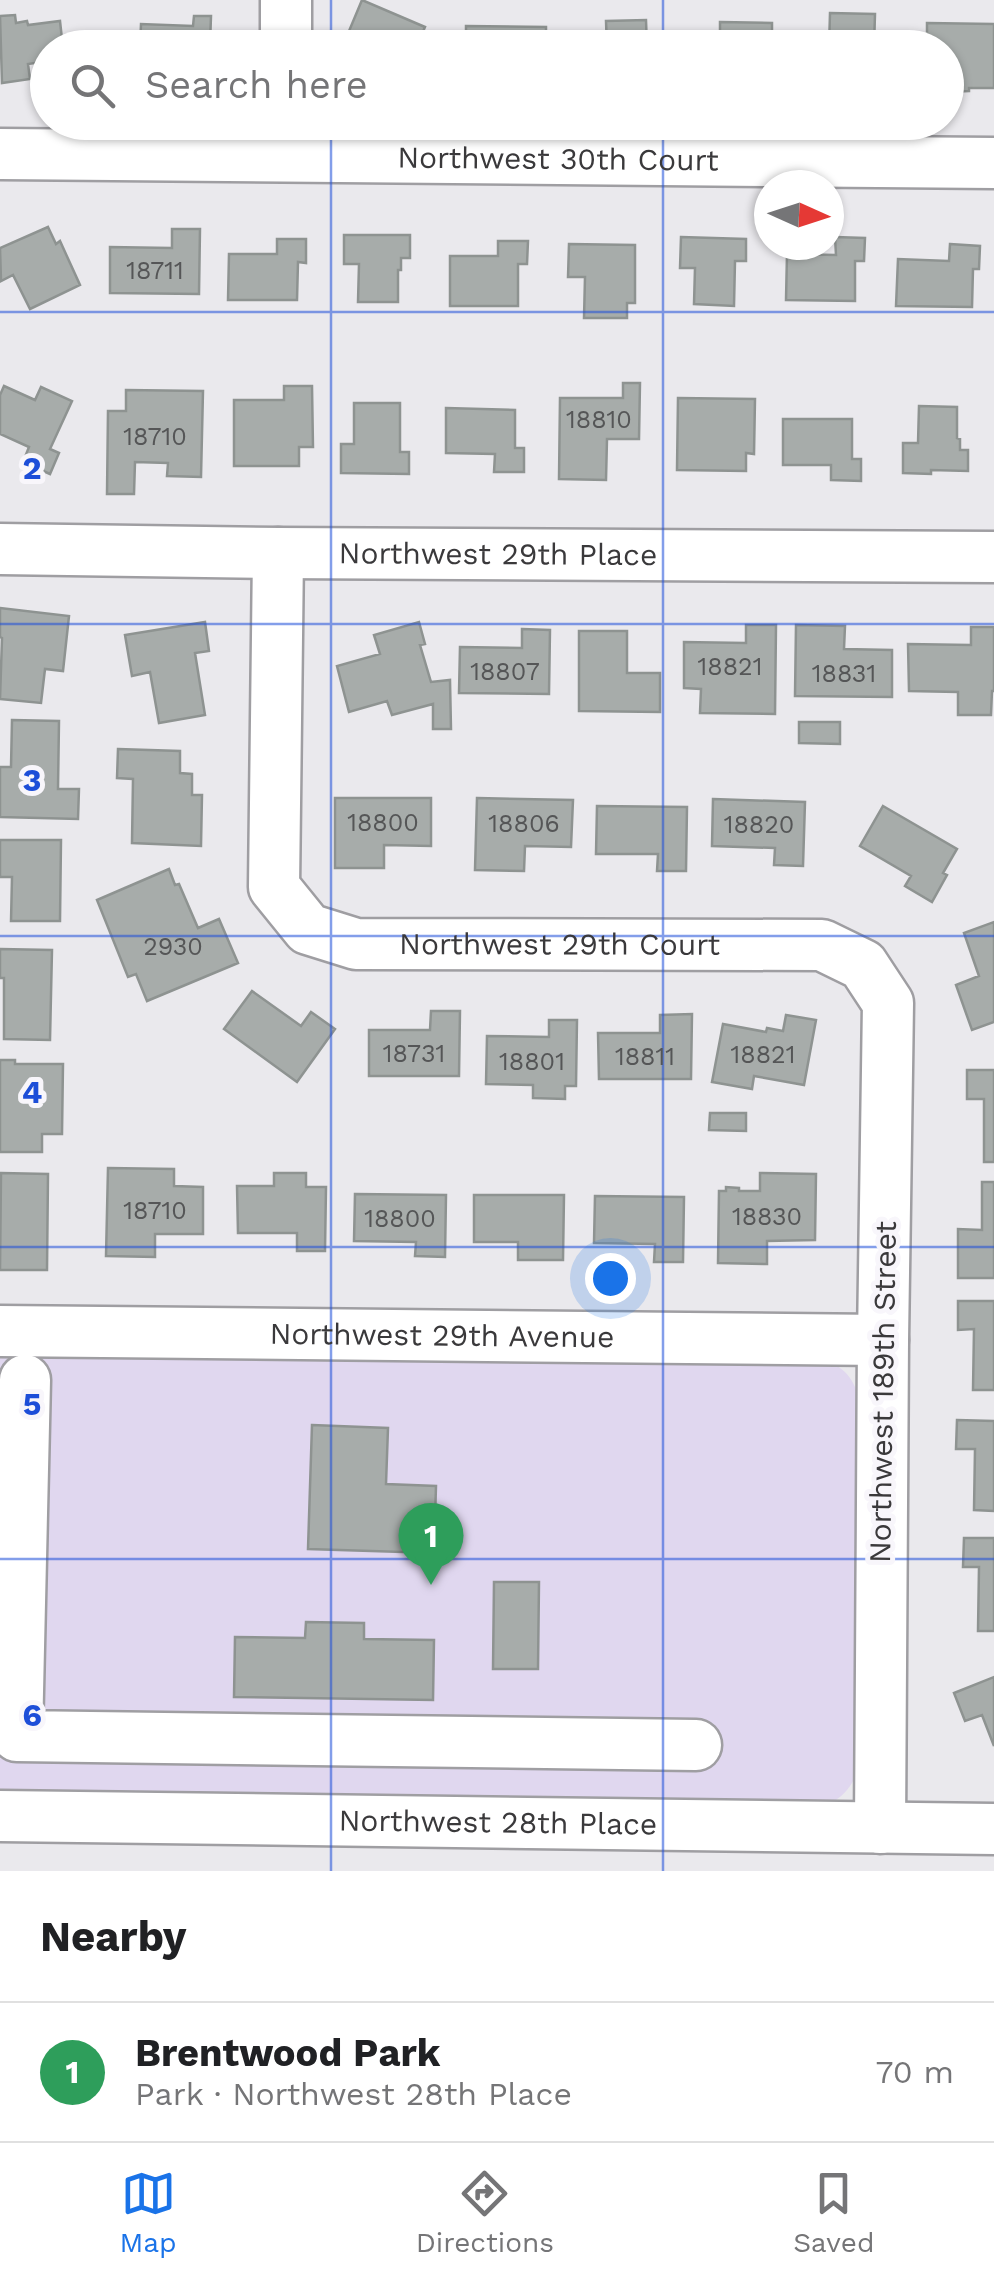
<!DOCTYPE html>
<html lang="en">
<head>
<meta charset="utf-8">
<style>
  :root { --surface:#fff; --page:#f6f6f6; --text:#202124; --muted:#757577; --line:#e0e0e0; --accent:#1a73e8 }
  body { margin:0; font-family:"Work Sans",sans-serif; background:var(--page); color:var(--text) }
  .compass { position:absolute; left:754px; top:170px; width:90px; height:90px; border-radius:50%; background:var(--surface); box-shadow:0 2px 8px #0004; rotate:93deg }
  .you { position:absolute; left:610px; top:1278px; width:35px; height:35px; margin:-25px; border:8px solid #fff; border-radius:50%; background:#1a73e8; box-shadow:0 0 0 15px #1a73e833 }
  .badge { display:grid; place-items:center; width:65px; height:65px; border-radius:50%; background:var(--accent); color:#fff; font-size:32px; font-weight:700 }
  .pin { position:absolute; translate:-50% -82px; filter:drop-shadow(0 2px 5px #0008) }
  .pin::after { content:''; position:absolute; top:52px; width:35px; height:30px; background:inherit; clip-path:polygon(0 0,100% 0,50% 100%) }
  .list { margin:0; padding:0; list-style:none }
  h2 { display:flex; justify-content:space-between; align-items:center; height:130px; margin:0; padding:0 40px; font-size:42px }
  h2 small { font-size:32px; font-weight:400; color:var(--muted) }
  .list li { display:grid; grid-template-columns:65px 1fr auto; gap:30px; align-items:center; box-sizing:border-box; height:140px; padding:0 40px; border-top:2px solid var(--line) }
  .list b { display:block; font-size:38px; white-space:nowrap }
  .list p { margin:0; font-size:32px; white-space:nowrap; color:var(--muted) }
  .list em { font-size:32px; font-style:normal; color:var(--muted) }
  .icon { flex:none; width:55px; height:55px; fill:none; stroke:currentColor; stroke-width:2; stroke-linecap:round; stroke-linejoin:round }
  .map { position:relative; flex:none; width:994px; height:1871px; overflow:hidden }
  .search { position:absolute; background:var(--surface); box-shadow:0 2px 8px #0004; left:30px; right:30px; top:30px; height:110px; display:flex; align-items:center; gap:25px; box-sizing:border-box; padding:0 35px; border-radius:55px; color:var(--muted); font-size:38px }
  .sheet { height:270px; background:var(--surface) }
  nav { display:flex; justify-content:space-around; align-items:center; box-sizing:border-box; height:140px; border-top:2px solid var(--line); background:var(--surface); font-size:28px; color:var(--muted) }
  nav a { display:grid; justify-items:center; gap:5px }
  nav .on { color:var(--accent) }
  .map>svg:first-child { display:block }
  .green { fill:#e0d7ef }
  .building { fill:#a7acaa; stroke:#8e9391; stroke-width:2.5 }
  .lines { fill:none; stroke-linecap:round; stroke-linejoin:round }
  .minor-casing { stroke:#9f9ea2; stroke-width:55 }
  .minor { stroke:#fff; stroke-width:50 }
  .grid { fill:none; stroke:#1d4ed8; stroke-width:2.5; stroke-opacity:0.55 }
  .labels { text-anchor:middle; stroke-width:10; stroke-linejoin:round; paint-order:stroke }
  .number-label { font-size:25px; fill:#555657 }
  .street-label { font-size:30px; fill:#3a393b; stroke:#f8f6fb }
  .grid-label { font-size:32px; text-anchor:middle; font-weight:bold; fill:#1d4ed8; stroke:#f8f6fb; stroke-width:10; stroke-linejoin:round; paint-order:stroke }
</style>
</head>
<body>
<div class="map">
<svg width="994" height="1871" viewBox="0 0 994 1871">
  <rect width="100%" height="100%" fill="#eae9ed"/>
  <path class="green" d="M0,1351L818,1358C847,1367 852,1377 862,1404L861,1765C851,1786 848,1794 827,1805L0,1799Z"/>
  <path class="building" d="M362,0L425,27L416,48H355L344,43Z
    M830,13L875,14L874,48H829Z
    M15,15L16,23L27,21L28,25L60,21L63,48H48V61L28,64L30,79L2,83L0,16Z
    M194,16H211L210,45L215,46V48H140L141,24L193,26Z
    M646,20L647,48H607L606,21Z
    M720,22L772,23V48H720Z
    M927,23L994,24V88H969V91L946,92V48H927Z
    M466,26L546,27V48H466Z
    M48,227L56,244L60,241L80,285L30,309L13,275L1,281L0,248Z
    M172,229H200L199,294L110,293V247L172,248Z
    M344,235H410V258H401V270H398V302H358L359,264H344Z
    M681,237L746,239V261H735L734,306L694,304L695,268H680Z
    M835,237L865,238L864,261H855V301L786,300L787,254L836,255Z
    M277,239H306V263L298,262L297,300H228L229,254H277Z
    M498,241H528L527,264H518V306H450V256H498Z
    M569,244L635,245V303H627V318H584L585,277H568Z
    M950,244L980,246L979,269H973L972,307L896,306L898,259L949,261Z
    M623,383H640L639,439H607L606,480L559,479L560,398H623Z
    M4,386L35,400L41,387L72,401L50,449L59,453L50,474L23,462L29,447L0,434V395Z
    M284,386H312L313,447H299V466H234V400H284Z
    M126,390L203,391L201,477L167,476L168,463L135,462L134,494H107L108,411H126Z
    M678,398L755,399L754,454L746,453V471L677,470Z
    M354,403H400V452H409V474L341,473V444H354Z
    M919,406L957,407V438L960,439V450H968V471L931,470V474L903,473V443H918Z
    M446,408L515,410V448H524V472H494L495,454L446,453Z
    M783,419H852V459H861V481L831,480V465H783Z
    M0,608L69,616L63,671L45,669L41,703L0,699L2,638L0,637Z
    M205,622L209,651L195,653L205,715L159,723L150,672L132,676L125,635Z
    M419,622L425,644L420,645L431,682L450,680L451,729H433V704L392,715L387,701L349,712L337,666L380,654L374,635Z
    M746,625H776L775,714L700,713L701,689L684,688V642L746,643Z
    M796,625L845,626L844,649L892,650V697L795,696Z
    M971,627H994V691H992L991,715H958V692L909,691L908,644L971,645Z
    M522,629L550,630L549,694L459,693L460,647L522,648Z
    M579,631H627V673H660V712L579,711Z
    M12,720L59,721L58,789H79L78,819L0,817V767H11Z
    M799,722H840V744L799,743Z
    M118,749L180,751V773L192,774V795H202L201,846L132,843L133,779L117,778Z
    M335,798H431V846L384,845V868H335Z
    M477,798L573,800L571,847L525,846L524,871L475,870Z
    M713,799L805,802L803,866L774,865L775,848L712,846Z
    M597,806L687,807L686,871H657L658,854H596Z
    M883,806L957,849L943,873L947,875L932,902L905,886L911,876L860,846Z
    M0,840H61L60,921H11L12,877H0Z
    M169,869L175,885L179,884L198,928L219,919L238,963L147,1001L136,974L128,977L97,900Z
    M994,922V1022L972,1030L956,985L979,976L964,933Z
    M0,949L52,950L50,1040L4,1039V978H0Z
    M252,991L301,1026L311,1012L335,1029L297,1082L224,1029Z
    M431,1011H460L459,1076H369V1030H430Z
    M692,1014L691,1079H599L598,1033H660V1015Z
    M786,1015L816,1020L804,1085L754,1076L752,1089L712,1082L723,1024L766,1032L767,1028L783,1031Z
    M549,1020H577L576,1086H565V1099L533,1098V1085L486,1084L487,1036L549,1037Z
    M0,1060H15V1064H63L62,1134H42V1152H0Z
    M967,1070H994V1162H984V1099H967Z
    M710,1113H746V1131L709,1130Z
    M108,1168L174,1169V1186L203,1187V1234H155V1257L106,1256Z
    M1,1173L48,1174L47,1270H0Z
    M274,1173H306V1187H326L325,1251H297V1233H238L237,1186H274Z
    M760,1173L816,1174L815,1240L767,1241V1264L718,1263L719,1191H726V1187L739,1188V1191H760Z
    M982,1182H994V1278H958V1229L982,1230Z
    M355,1194L446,1195L445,1257L415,1256L416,1242L354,1241Z
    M474,1195H564L563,1260H518V1242H474Z
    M595,1196L684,1197L683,1262H654L655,1244L594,1243Z
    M958,1301H994V1390H973L974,1329L958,1330Z
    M957,1420L994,1421V1511L974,1510L975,1449H956Z
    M312,1425L388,1428L386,1484L436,1486L434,1553L308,1549Z
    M964,1538H994V1631H978L979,1567H963Z
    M494,1582H539L538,1669H493Z
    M306,1622L364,1623V1639L434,1640L433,1700L234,1697L235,1637L305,1638Z
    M994,1677V1746L982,1715L965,1721L954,1693Z"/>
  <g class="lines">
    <defs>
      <g id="minor">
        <path d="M286,48V0"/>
        <path id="s1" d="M0,154L994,163"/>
        <path id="s2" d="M0,549L278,553L994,557"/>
        <path id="s3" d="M278,553L274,887L308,929L356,944L822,945L863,965L888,1003L883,1340L880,1828"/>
        <path id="s4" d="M0,1331L883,1340"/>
        <path d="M25,1380L17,1736L696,1745"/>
        <path id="s5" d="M0,1816L994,1829"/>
      </g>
    </defs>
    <use href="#minor" class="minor-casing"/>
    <use href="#minor" class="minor"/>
  </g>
  <path class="grid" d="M331,0V48M663,0V48M331,122V1871M663,122V1871M0,312H994M0,624H994M0,936H994M0,1247H994M0,1559H994"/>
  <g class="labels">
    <g class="number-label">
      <text x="155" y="279">18711</text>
      <text x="599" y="428">18810</text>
      <text x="155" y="445">18710</text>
      <text x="730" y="675">18821</text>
      <text x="505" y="680">18807</text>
      <text x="844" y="682">18831</text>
      <text x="383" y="831">18800</text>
      <text x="524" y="832">18806</text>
      <text x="759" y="833">18820</text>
      <text x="173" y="955">2930</text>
      <text x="414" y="1062">18731</text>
      <text x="763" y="1063">18821</text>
      <text x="645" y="1065">18811</text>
      <text x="532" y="1070">18801</text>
      <text x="155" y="1219">18710</text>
      <text x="767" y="1225">18830</text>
      <text x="400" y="1227">18800</text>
    </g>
    <g class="street-label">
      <text dy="10" stroke="none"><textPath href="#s1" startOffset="558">Northwest 30th Court</textPath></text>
      <text dy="10" stroke="none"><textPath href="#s2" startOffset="498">Northwest 29th Place</textPath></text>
      <text dy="10" stroke="none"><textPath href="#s3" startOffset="642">Northwest 29th Court</textPath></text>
      <text dy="10" stroke="none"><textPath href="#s4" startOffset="442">Northwest 29th Avenue</textPath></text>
      <text transform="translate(883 1392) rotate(-89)" y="10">Northwest 189th Street</text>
      <text dy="10" stroke="none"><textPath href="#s5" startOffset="498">Northwest 28th Place</textPath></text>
    </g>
  </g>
  <g class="grid-label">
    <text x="32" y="479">2</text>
    <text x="32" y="791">3</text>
    <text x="32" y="1103">4</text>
    <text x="32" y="1415">5</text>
    <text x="32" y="1726">6</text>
  </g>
</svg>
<svg class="compass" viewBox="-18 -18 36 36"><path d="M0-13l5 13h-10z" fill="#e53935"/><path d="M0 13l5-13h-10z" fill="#757577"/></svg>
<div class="you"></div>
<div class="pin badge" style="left:431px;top:1585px;background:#2e9e5b">1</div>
<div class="search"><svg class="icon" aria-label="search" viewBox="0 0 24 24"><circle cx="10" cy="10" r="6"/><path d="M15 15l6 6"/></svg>Search here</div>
</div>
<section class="sheet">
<h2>Nearby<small></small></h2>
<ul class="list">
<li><span class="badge" style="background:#2e9e5b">1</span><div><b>Brentwood Park</b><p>Park · Northwest 28th Place</p></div><em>70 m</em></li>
</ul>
</section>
<nav>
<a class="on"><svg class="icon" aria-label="map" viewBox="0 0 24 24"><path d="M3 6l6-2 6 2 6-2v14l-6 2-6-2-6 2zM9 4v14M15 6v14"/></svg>Map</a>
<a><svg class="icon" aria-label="directions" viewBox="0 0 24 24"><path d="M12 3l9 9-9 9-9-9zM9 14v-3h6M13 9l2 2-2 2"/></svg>Directions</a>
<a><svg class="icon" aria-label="saved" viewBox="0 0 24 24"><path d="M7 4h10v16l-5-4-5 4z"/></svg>Saved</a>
</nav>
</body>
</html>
